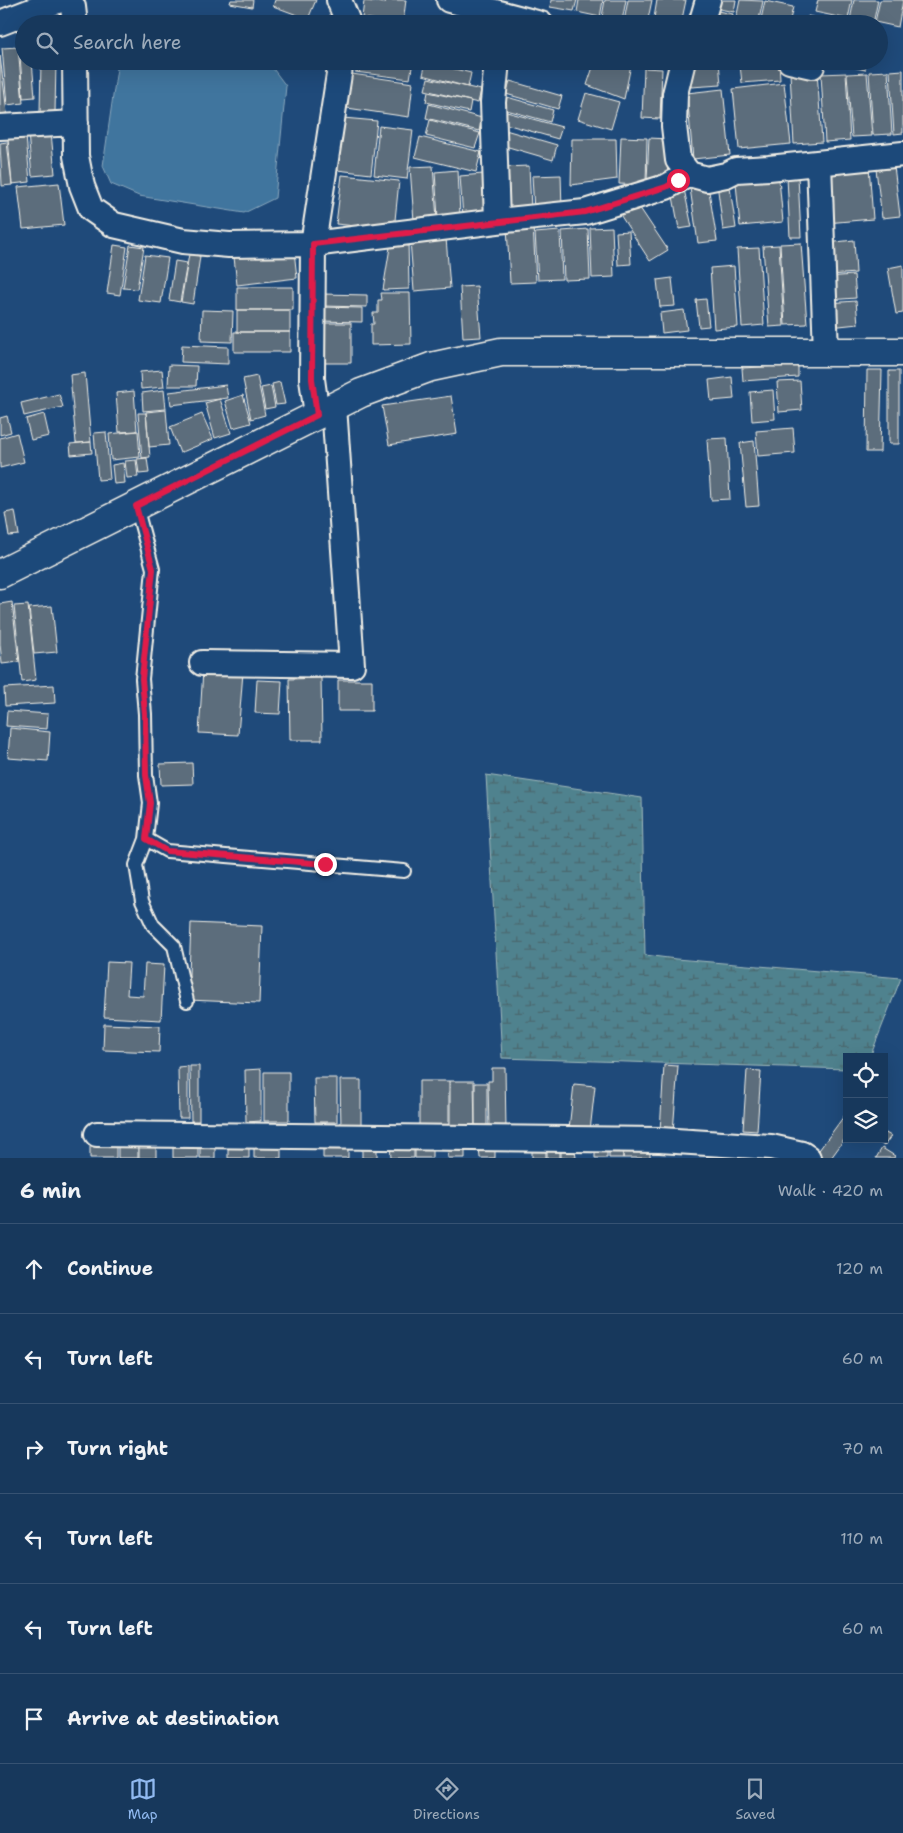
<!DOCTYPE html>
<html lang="en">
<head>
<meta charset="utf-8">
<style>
  :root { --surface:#17385c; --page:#244365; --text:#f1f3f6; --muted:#9eacbb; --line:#365272; --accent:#90b9f0 }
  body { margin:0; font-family:"Shantell Sans",sans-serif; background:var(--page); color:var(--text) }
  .controls { position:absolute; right:15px; bottom:15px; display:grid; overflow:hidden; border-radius:0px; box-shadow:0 5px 20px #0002 }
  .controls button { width:45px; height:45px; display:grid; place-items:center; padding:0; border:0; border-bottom:1px solid var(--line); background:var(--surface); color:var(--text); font:25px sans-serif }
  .stop { position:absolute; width:15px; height:15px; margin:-11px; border:4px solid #e11d48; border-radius:50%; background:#fff }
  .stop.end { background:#e11d48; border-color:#fff; box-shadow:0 1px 5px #0008 }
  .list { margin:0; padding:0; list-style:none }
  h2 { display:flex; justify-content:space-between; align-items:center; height:65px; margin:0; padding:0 20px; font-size:21px }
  h2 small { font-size:16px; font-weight:400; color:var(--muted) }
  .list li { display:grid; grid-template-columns:32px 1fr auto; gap:15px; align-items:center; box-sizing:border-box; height:90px; padding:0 20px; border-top:1px solid var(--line) }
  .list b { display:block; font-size:19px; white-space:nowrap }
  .list em { font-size:16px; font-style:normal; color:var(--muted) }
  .icon { flex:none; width:28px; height:28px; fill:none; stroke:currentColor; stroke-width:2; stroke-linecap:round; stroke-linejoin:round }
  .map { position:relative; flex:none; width:903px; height:1158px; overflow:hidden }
  .search { position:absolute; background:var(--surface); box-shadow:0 5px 20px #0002; left:15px; right:15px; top:15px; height:55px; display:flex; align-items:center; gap:12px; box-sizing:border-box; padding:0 18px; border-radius:28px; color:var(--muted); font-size:19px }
  .sheet { height:605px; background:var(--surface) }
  nav { display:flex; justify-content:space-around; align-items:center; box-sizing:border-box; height:70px; border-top:1px solid var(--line); background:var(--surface); font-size:14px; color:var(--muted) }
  nav a { display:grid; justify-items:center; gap:2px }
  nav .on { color:var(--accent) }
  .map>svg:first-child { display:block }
  .wetland { fill:url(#wetland-marsh); stroke:#a2babb }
  .water { fill:#41759e; stroke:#89a7bc }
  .building { fill:#5c6d7c; stroke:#f4f1e8 }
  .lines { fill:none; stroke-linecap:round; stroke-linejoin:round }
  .lane-casing { stroke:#f4f1e8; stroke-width:16 }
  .street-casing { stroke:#f4f1e8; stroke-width:28 }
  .secondary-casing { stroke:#f4f1e8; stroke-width:31 }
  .lane { stroke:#1f4a7a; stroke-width:12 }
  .street { stroke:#1f4a7a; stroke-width:24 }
  .secondary { stroke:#1f4a7a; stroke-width:28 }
  .route { stroke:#e11d48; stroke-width:6 }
</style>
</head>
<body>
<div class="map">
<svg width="903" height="1158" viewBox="0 0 903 1158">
  <defs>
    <pattern id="wetland-marsh" width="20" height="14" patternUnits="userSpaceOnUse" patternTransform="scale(1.25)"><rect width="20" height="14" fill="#4f828e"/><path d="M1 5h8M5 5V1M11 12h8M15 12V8" fill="none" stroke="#4c686e"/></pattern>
  </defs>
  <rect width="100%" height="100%" fill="#1f4a7a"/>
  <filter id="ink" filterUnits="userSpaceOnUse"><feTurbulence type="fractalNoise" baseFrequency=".02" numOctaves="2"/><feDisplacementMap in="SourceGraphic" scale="10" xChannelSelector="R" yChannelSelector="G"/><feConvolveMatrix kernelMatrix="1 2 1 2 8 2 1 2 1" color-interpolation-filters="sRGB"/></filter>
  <g filter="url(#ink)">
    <path class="wetland" d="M486,775L642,798L645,955L676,959L901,978L870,1057H847V1069L502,1058Z"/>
    <path class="water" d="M118,61L268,62L286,86L275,198L244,213L139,196L111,184L103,166Z"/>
    <path class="building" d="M231,0H253L252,7L230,3Z
      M275,0H316L308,19L273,6Z
      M386,0H406L403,23L362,18L364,1L385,3Z
      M551,0H577L574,11L550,7Z
      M579,0H603L600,17L577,12Z
      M605,0H626L622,21L602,17Z
      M628,0H652L647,24L624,22Z
      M657,0H686L681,24H653Z
      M711,0H736L734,12L710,7Z
      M740,0L763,1L758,24H735Z
      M818,0H852L848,19L815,12Z
      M854,0H878L873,24L850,20Z
      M880,0H903L898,27L875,22Z
      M765,1L793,7L789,24H760Z
      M707,9L733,14L731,24H704Z
      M808,16L829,21V24H806Z
      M362,19L399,24H361Z
      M24,40V61H32L35,97L23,98L19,41Z
      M18,47L23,103L7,105L2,48Z
      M0,56L7,113L0,114Z
      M41,61H56L55,113H40Z
      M356,61H413L410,79L355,72Z
      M438,61H473L471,70Z
      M523,61H558L556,69Z
      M595,61H612L631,65L624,99L587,85Z
      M719,61L721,85L691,87L689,62Z
      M827,61H848L847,66Z
      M850,61H867L865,70L849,66Z
      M426,62L471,73L468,87L423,75Z
      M779,62L780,80L742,83L740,65Z
      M644,68L662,69L660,119L642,118Z
      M903,70V133L894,134L890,71Z
      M817,71L822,142L794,144L790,73Z
      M888,71L892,134L873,135L869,72Z
      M846,73L850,140L825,142L821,74Z
      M867,73L872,136L852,137L847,74Z
      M352,74L413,83L409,117L347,108Z
      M428,78L481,90L478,103L425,90Z
      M510,81L562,96L558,109L506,94Z
      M784,83L791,144L739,149L733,89Z
      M723,89L730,155L693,159L687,93Z
      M428,92L471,101L469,112L426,102Z
      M586,93L619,102L611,129L578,119Z
      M507,97L553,110L550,122L503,109Z
      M429,104L482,118L479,131L426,118Z
      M503,111L562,127L558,139L499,122Z
      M343,118L377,121L371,174L337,170Z
      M430,120L480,133L475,148L426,136Z
      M379,126L413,130L407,179L374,175Z
      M502,129L557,145L553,160L498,144Z
      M28,133H51L55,174L32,176Z
      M26,136L30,182L12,184L8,138Z
      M420,137L481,152L476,172L415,157Z
      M621,137L647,138L646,185L619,184Z
      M649,138L669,139L667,181L647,180Z
      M572,139H616L617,179L571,185Z
      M7,142L12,185L2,186L0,143Z
      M433,166L437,219L414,221L410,167Z
      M529,166L531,209L506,210L504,167Z
      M869,166L873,219L826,223L822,170Z
      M894,166L900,216L882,218L876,169Z
      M458,170L460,216L438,218L435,172Z
      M483,174L486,216L463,218L460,176Z
      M342,175L399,181L394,230L336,224Z
      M561,175L562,210L534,211L532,176Z
      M798,176L801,237H790L787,177Z
      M779,179L783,222L740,226L736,183Z
      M729,181L736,228L723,230L717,183Z
      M59,183L64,225L23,229L18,187Z
      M708,185L717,241L698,243L690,188Z
      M684,189L692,227L679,229L672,191Z
      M636,202L668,250L650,261L619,213Z
      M533,225L536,282L510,283L507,226Z
      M612,227L614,277L592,278L590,228Z
      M588,229L590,279L564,280L562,231Z
      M560,231L562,279L538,280L535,233Z
      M629,231L631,264L618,265L616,232Z
      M446,238L450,288L414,291L410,240Z
      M408,240L409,289L383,290L391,241Z
      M854,240L856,273L830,275L827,243Z
      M801,243L807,324L785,325L780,244Z
      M114,245L127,247L120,295L107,293Z
      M130,245L144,247L137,289L123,288Z
      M779,245L784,326L769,327L763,246Z
      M759,248L764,325L742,327L737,249Z
      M294,251L297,278L237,285L234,257Z
      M189,254L200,256L193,304L181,302Z
      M145,255L168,258L161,303L138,300Z
      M175,261L187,263L180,302L169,300Z
      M903,265V313L896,314L888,268Z
      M734,266L738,327L714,329L710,268Z
      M854,275L856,298L829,300L827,277Z
      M672,278L675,306L660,307L657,280Z
      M477,286L481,337L463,338L460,287Z
      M237,287H293V310H237Z
      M381,293H410L411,344L371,345V324H374L373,313H378V300H382Z
      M322,294L367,295V307L321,306Z
      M706,299L709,326L699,327L696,300Z
      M856,301L858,324L830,327L828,303Z
      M321,307L362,308V322L320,321Z
      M202,310L233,311L232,342L201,341Z
      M237,310H290V332H237Z
      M684,310L687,330L662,333L660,313Z
      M319,323H351V363H320Z
      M234,332H290V352H234Z
      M182,345L228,347V364L181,362Z
      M169,365L197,366L196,386H168Z
      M798,365V377L743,381L742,368Z
      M162,370L164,387L141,389L140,372Z
      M867,370H882L880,452H866Z
      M889,371H899V444H889Z
      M85,373L91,442L76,443L70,375Z
      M257,376L265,415L251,419L243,379Z
      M732,377L734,399L711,401L709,380Z
      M800,381L802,410L779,412L777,382Z
      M280,382L285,404L276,405L272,384Z
      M226,385L228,398L171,405L169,392Z
      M271,386L275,407L265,409L261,388Z
      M164,390L166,409L143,411L142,393Z
      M773,390L775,419L752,421L750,392Z
      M134,391L137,431L119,432L116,393Z
      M59,394L63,407L24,416L21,403Z
      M243,395L251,423L233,428L225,401Z
      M451,396L457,434L389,445L382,406Z
      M220,399L231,433L215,438L205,403Z
      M166,410L169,445L149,447L146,412Z
      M138,413H146L150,457L142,458Z
      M44,414L49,436L31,440L26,419Z
      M202,414L213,439L180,453L170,427Z
      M7,416L11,432L0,435V418Z
      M793,428L795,453L758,456L756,431Z
      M138,431L140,457L111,460L109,434Z
      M106,432L110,479L98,480L94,433Z
      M17,433L24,462L0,468V438Z
      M727,438L730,499L711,500L707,439Z
      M754,441L759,506L746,507L740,443Z
      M91,442L92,453L71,455L70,444Z
      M147,458L149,473L139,474L137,459Z
      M136,460L138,477L127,478L125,461Z
      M123,463L125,483L114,484L112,465Z
      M15,511L19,535L9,536L5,513Z
      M12,602L19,662L2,664L0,644V604Z
      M28,605L36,680L22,682L14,606Z
      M52,606L57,652L34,654L29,608Z
      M203,670L243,672L238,735L199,733Z
      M321,678L322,740H290L289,679Z
      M257,680L282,681L280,714L255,713Z
      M338,680H372V711H338Z
      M54,685L55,703L5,706L4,688Z
      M7,711L48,714L47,729L6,726Z
      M10,728L50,732L48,761L8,758Z
      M192,763L193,784L161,785L160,764Z
      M191,923L262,926L259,1003L188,1000Z
      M107,962L129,963L127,995L143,996L145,964L164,965L161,1020L104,1017Z
      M104,1024L160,1026L159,1052L103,1050Z
      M664,1065L678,1066L673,1132L660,1131Z
      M188,1066V1118H179L178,1067Z
      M190,1066H199V1121H191Z
      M492,1068H505L506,1130H489L488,1081H492Z
      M261,1069V1121L246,1122L245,1070Z
      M747,1070L761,1071L757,1131L743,1130Z
      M264,1072H289V1121H264Z
      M314,1078H337V1122H315Z
      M340,1080H361V1127H341Z
      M419,1081H449V1127H419Z
      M450,1081H474L475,1130H450Z
      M475,1083H487V1128H475Z
      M574,1084L595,1086L590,1131L569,1129Z
      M847,1112V1136L831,1158H816L814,1157Z
      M884,1132L891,1136L884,1146L874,1139H884Z
      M200,1138H215V1158H200Z
      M173,1140H198V1158H173Z
      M118,1141H138V1158H118Z
      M139,1141L156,1142V1158H139Z
      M254,1141H281V1158H254Z
      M90,1142H116V1158H90Z
      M228,1143H249V1158H228Z
      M390,1144H414V1158H391Z
      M532,1144H546V1158H532Z
      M323,1145H348V1158H323Z
      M362,1146H377V1158H362Z
      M415,1146H432V1158H415Z
      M560,1146V1158H547V1147Z
      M447,1147H465V1158H448Z
      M479,1147H495V1158H480Z
      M609,1147H623V1158H609Z
      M595,1148H607V1158H595Z
      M650,1148V1158H623V1149Z
      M882,1148L895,1156L894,1158H876Z
      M561,1150H575L576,1158H561Z"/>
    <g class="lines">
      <defs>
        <path id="lane" d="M136,506L153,569L142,679L145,714L146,775L150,803L146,839L136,865L142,901L153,925L174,946L187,1001
          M146,839L167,851L404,871"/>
        <path id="street" d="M69,0L73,7L75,24
          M339,0L347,20L346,24
          M449,0L541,24
          M0,23L60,0
          M701,24L708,0
          M75,61L76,156L82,186L91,209L114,225L183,241L229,245L313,244L497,221L585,212L666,187L689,174
          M683,61L675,94L674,126L678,160L689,174L707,179L726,175L736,170L769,168L903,154
          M790,61L812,66
          M0,127L76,123
          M819,163L826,352
          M497,221L493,102L497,61
          M317,415L312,379L313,244L341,61
          M202,663L352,665L334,406
          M97,1134L660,1140L771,1147L802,1154L808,1158"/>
        <path id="secondary" d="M0,574L361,393L431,367L501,352H903"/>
      </defs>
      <use href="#lane" class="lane-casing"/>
      <use href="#street" class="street-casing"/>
      <use href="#secondary" class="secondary-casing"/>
      <use href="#lane" class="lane"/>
      <use href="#street" class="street"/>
      <use href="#secondary" class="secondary"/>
    </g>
  </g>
  <g class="lines" filter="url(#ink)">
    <path class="route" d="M325,864L167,851L146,839L150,803L146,775L145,714L142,679L153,569L136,506L317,415L312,379L313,244L585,212L666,187L678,180"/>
  </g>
</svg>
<div class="controls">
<button><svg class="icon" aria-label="locate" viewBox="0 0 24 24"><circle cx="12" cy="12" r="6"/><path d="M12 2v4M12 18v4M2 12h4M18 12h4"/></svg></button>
<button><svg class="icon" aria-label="layers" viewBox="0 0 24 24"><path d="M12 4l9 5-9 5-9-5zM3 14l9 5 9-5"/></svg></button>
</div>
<div class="stop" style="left:678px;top:180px"></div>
<div class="stop end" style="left:325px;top:864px"></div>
<div class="search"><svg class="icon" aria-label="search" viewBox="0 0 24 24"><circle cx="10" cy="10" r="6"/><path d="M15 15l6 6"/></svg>Search here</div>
</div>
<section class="sheet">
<h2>6 min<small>Walk · 420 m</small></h2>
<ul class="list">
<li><svg class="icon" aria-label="ahead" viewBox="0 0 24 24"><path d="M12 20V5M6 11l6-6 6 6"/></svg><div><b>Continue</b></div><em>120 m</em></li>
<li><svg class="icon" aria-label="left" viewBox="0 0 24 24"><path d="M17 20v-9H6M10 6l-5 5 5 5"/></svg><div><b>Turn left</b></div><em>60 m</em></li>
<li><svg class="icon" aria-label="right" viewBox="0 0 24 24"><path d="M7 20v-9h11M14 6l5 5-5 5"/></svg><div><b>Turn right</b></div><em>70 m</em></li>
<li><svg class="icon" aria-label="left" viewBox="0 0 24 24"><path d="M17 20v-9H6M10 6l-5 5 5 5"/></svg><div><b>Turn left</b></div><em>110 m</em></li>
<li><svg class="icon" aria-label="left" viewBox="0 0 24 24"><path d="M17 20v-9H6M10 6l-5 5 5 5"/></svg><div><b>Turn left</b></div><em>60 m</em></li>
<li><svg class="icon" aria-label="arrive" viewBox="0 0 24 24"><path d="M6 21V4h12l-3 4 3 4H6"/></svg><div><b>Arrive at destination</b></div></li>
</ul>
</section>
<nav>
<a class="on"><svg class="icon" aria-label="map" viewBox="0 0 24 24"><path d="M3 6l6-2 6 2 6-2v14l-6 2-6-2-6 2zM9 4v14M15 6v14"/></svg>Map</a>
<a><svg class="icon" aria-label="directions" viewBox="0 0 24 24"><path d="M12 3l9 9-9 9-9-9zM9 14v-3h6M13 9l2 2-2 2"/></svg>Directions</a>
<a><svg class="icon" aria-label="saved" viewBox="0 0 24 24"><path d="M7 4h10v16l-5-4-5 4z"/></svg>Saved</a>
</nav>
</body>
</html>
